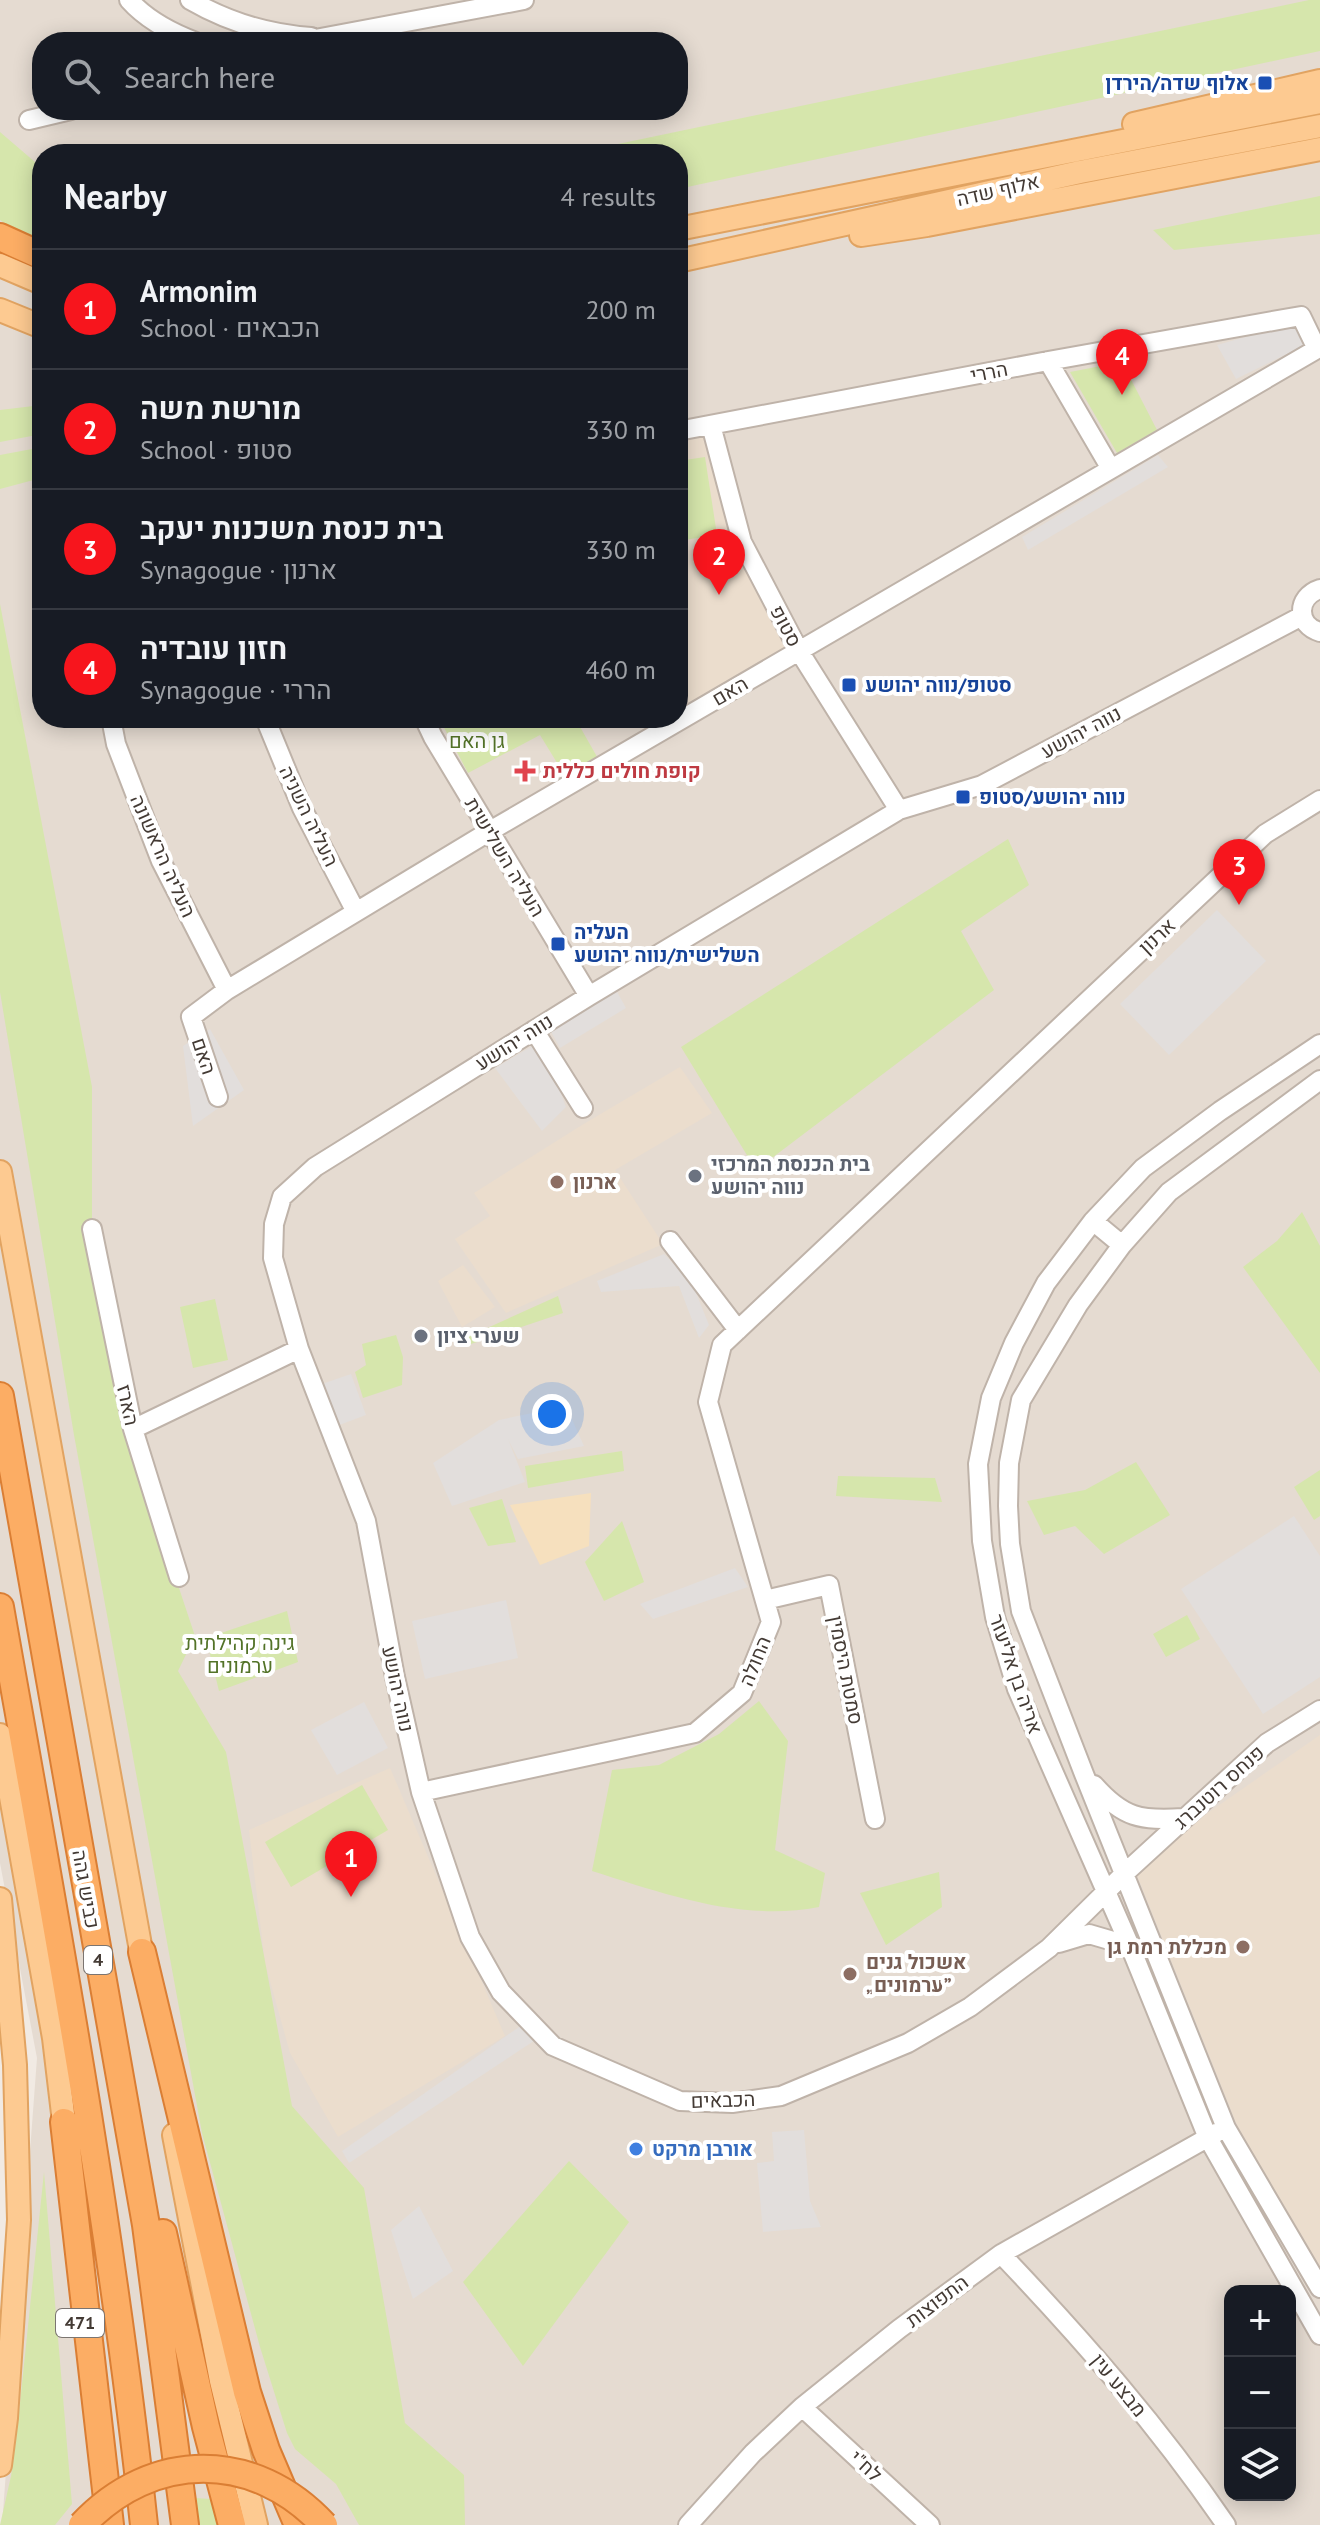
<!DOCTYPE html>
<html lang="en">
<head>
<meta charset="utf-8">
<style>
  :root { --surface:#171b24; --page:#242831; --text:#f1f3f6; --muted:#9ea1a6; --line:#363941; --accent:#f7151d }
  body { margin:0; font-family:"PT Sans",Heebo,sans-serif; background:var(--page); color:var(--text) }
  .controls { position:absolute; right:24px; bottom:24px; display:grid; overflow:hidden; border-radius:16px; box-shadow:0 4px 20px #0003 }
  .controls button { width:72px; height:72px; display:grid; place-items:center; padding:0; border:0; border-bottom:2px solid var(--line); background:var(--surface); color:var(--text); font:40px sans-serif }
  .you { position:absolute; left:552px; top:1414px; width:28px; height:28px; margin:-20px; border:6px solid #fff; border-radius:50%; background:#1a73e8; box-shadow:0 0 0 12px #1a73e833 }
  .badge { display:grid; place-items:center; width:52px; height:52px; border-radius:50%; background:var(--accent); color:#fff; font-size:26px; font-weight:700 }
  .pin { position:absolute; translate:-50% -66px; filter:drop-shadow(0 2px 4px #0008) }
  .pin::after { content:''; position:absolute; top:42px; width:28px; height:24px; background:inherit; clip-path:polygon(0 0,100% 0,50% 100%) }
  .list { margin:0; padding:0; list-style:none }
  h2 { display:flex; justify-content:space-between; align-items:center; height:104px; margin:0; padding:0 32px; font-size:34px }
  h2 small { font-size:26px; font-weight:400; color:var(--muted) }
  .list li { display:grid; grid-template-columns:52px 1fr auto; gap:24px; align-items:center; box-sizing:border-box; height:120px; padding:0 32px; border-top:2px solid var(--line) }
  .list b { display:block; font-size:30px; white-space:nowrap }
  .list p { margin:0; font-size:26px; white-space:nowrap; color:var(--muted) }
  .list em { font-size:26px; font-style:normal; color:var(--muted) }
  .icon { flex:none; width:44px; height:44px; fill:none; stroke:currentColor; stroke-width:2; stroke-linecap:round; stroke-linejoin:round }
  .map { position:relative; flex:none; width:1320px; height:2525px; overflow:hidden }
  .search { position:absolute; background:var(--surface); box-shadow:0 4px 20px #0003; left:32px; top:32px; width:656px; height:88px; display:flex; align-items:center; gap:20px; box-sizing:border-box; padding:0 28px; border-radius:32px; color:var(--muted); font-size:30px }
  .panel { position:absolute; background:var(--surface); box-shadow:0 4px 20px #0003; left:32px; top:144px; width:656px; height:584px; border-radius:32px }
  .map>svg:first-child { display:block }
  .residential { fill:#e5dbd1; fill-rule:evenodd }
  .education { fill:#ebddcd }
  .green { fill:#d6e6ac }
  .sand { fill:#f6e0be }
  .parking { fill:#e2dedc }
  .lines { fill:none; stroke-linecap:round; stroke-linejoin:round }
  .minor-casing { stroke:#bfb3a9; stroke-width:22 }
  .major-casing { stroke:#e1a361; stroke-width:26 }
  .highway-casing { stroke:#da7e34; stroke-width:30 }
  .minor { stroke:#fff; stroke-width:18 }
  .major { stroke:#fdca91; stroke-width:22 }
  .highway { stroke:#fcad64; stroke-width:26 }
  .highway-bridge-casing { stroke:#da7e34; stroke-width:30; stroke-linecap:butt }
  .highway-bridge { stroke:#fcad64; stroke-width:26 }
  .transit-dot { fill:#1a4fb4; stroke:#fff; stroke-width:3 }
  .health-dot { fill:#e0444e; stroke:#fff; stroke-width:3 }
  .worship-dot { fill:#6b7280; stroke:#fff; stroke-width:3 }
  .education-dot { fill:#8d6e63; stroke:#fff; stroke-width:3 }
  .shop-dot { fill:#3f7fe0; stroke:#fff; stroke-width:3 }
  .labels { text-anchor:middle; stroke-width:8; stroke-linejoin:round; paint-order:stroke }
  .shield { fill:#fff; stroke:#7b7571; stroke-width:2 }
  .shield-label { font-size:18px; font-weight:bold; fill:#433a34 }
  .transit-label { font-size:20px; font-weight:bold; fill:#164399; stroke:#fff; text-anchor:start }
  .street-label { font-size:20px; fill:#433a34; stroke:#fff }
  .park-label { font-size:20px; fill:#537328; stroke:#fff }
  .health-label { font-size:20px; font-weight:bold; fill:#be3a42; stroke:#fff; text-anchor:start }
  .worship-label { font-size:20px; font-weight:bold; fill:#5b616d; stroke:#fff; text-anchor:start }
  .education-label { font-size:20px; font-weight:bold; fill:#785e54; stroke:#fff; text-anchor:start }
  .shop-label { font-size:20px; font-weight:bold; fill:#366cbe; stroke:#fff; text-anchor:start }
</style>
</head>
<body>
<div class="map">
<svg width="1320" height="2525" viewBox="0 0 1320 2525">
  <rect width="100%" height="100%" fill="#f1eae3"/>
  <path class="residential" d="M0,0H1320V2525H2L37,2058L0,1863ZM42,42H678V110H42ZM42,154H678V718H42ZM1230,2291H1290V2495H1230Z"/>
  <path class="education" d="M707,436L735,542L785,648L678,710V442Z
    M680,1067L712,1113L615,1170L663,1244L506,1313L455,1239L490,1216L474,1193L582,1125Z
    M463,1265L495,1307L462,1327L438,1281Z
    M1320,1735V2272L1237,2125L1133,1865Z
    M390,1768L505,2036L338,2137L290,2053L265,1963L249,1830Z"/>
  <path class="green" d="M1309,0H1320V51L678,189V154H570Z
    M0,132L42,168V242L19,233L0,220Z
    M1320,196V234L1174,250L1153,230Z
    M1122,362L1157,430L1117,453L1070,372Z
    M42,405V434L0,442V410Z
    M32,449L41,478L0,489V455Z
    M705,457L717,535L678,541V461Z
    M0,604L92,1087V1229L168,1555L195,1636L178,1671L226,1752L292,2106L364,2188L405,2423L464,2475L465,2525H359L336,2484L295,2449L287,2433L260,2347L202,2133L74,1435L0,992Z
    M439,718H575L600,762L567,779L540,735L468,773Z
    M1008,839L1029,885L961,931L994,990L756,1170L681,1047Z
    M1302,1212L1320,1246V1373L1243,1267L1277,1241Z
    M558,1296L563,1313L468,1345L465,1338Z
    M215,1299L228,1360L193,1368L180,1307Z
    M396,1335L403,1357L402,1385L363,1398L355,1372L366,1365L362,1344Z
    M622,1451L624,1471L528,1488L525,1466Z
    M1136,1462L1170,1515L1104,1554L1075,1526L1044,1535L1027,1501L1085,1490Z
    M1320,1470V1516L1314,1520L1294,1487Z
    M838,1476L935,1478L942,1502L836,1496Z
    M502,1499L516,1542L488,1546L469,1508Z
    M622,1521L644,1582L604,1601L585,1562Z
    M287,1611L298,1662L219,1691L206,1638Z
    M1187,1615L1200,1639L1166,1657L1153,1634Z
    M759,1701L788,1741L775,1850L825,1873L819,1907C741,1922 665,1894 592,1871L612,1770L659,1765L719,1734Z
    M362,1785L388,1830L291,1887L265,1842Z
    M939,1872L942,1907L886,1945L860,1893Z
    M569,2161L629,2222L523,2366L463,2282Z
    M44,2172L72,2504L55,2525H0L11,2476L17,2432Z
    M194,2498L211,2499L219,2525H197Z"/>
  <path class="sand" d="M591,1493L589,1546L540,1565L510,1505Z"/>
  <path class="parking" d="M1295,323L1307,344L1236,379L1217,345Z
    M1158,455L1168,467L1028,550L1022,537Z
    M1217,910L1266,961L1169,1055L1120,1004Z
    M616,990L626,1008L560,1048L550,1030Z
    M210,1029L244,1090L193,1126L183,1046Z
    M541,1041L566,1107L542,1131L495,1068Z
    M664,1254L692,1283L709,1325L699,1338L679,1286L601,1292L597,1281Z
    M351,1374L366,1415L334,1427L319,1385Z
    M566,1406L584,1446L518,1459L508,1439L525,1482L452,1506L433,1463L499,1420Z
    M1294,1516L1320,1556V1677L1263,1714L1181,1589Z
    M735,1568L748,1587L653,1619L640,1604Z
    M506,1600L518,1658L425,1679L412,1621Z
    M364,1702L388,1748L337,1775L311,1730Z
    M529,2020L543,2035L349,2163L342,2151Z
    M804,2130L810,2201L821,2227L763,2232L757,2163L774,2161L772,2132Z
    M419,2206L453,2271L413,2299L391,2230Z"/>
  <g class="lines">
    <defs>
      <path id="minor" d="M129,0C146,19 172,33 196,42
        M190,0C228,22 266,34 311,37
        M299,42L524,0
        M29,120L71,110
        M1048,361L1111,469
        M711,425L742,542L799,651L899,810
        M1320,589C1296,597 1296,625 1320,632
        M1302,616L982,785L899,810L589,996L315,1167L282,1197L274,1224L273,1258L299,1349L366,1521L395,1677L421,1792L470,1937L501,1992L553,2046L680,2101L732,2103L781,2096L908,2043L970,2007L1049,1948L1125,1873L1267,1743L1320,1710
        M111,718L116,744L161,861L227,990
        M265,718L302,808L356,912
        M424,718L433,737L589,996
        M534,1030L583,1108
        M1320,1044L1220,1111L1143,1168L1093,1221L1046,1283L1014,1343L991,1398L978,1464L982,1541L995,1617L1017,1689L1130,1946L1208,2138L1320,2335
        M1320,1080L1169,1192L1122,1245L1078,1305L1021,1400L1009,1463L1008,1506L1010,1544L1021,1611L1084,1774L1226,2128L1320,2288
        M218,1097L191,1017L227,990L490,831L1317,349L1301,316L1048,361L678,431
        M1093,1221L1122,1245
        M92,1229L133,1429L179,1577
        M670,1241L738,1330
        M133,1429L299,1349
        M765,1600L829,1585L875,1819
        M1094,1785C1123,1818 1141,1821 1183,1818
        M421,1792L695,1733L742,1693L771,1622L708,1402L722,1345L1265,834L1320,800
        M1059,1943L1089,1934L1130,1946
        M1001,2254C1082,2339 1159,2427 1226,2525
        M802,2407L930,2525
        M688,2525L753,2453L802,2407L899,2329L1001,2254L1216,2133"/>
      <path id="major" d="M1134,124L1320,81
        M678,229L1320,102
        M861,235L927,225L1320,149
        M678,261L1080,172L1320,126
        M0,265L42,283
        M0,310L42,327
        M0,1172L144,1967
        M0,1735L54,2038L64,2122
        M0,1899L15,2065L19,2220L6,2418L0,2465
        M174,2135L221,2381L256,2525"/>
      <path id="highway" d="M0,237L42,256
        M0,1396L146,2225L185,2525
        M0,1607C54,1912 111,2217 144,2525
        M142,1952L247,2392L266,2450L298,2525
        M64,2122L110,2525
        M163,2233L206,2427L232,2525"/>
    </defs>
    <use href="#minor" class="minor-casing"/>
    <use href="#major" class="major-casing"/>
    <use href="#highway" class="highway-casing"/>
    <use href="#minor" class="minor"/>
    <use href="#major" class="major"/>
    <use href="#highway" class="highway"/>
    <defs>
      <path id="highway-bridge" d="M82,2525C152,2450 255,2450 324,2525"/>
    </defs>
    <use href="#highway-bridge" class="highway-bridge-casing"/>
    <use href="#highway-bridge" class="highway-bridge"/>
  </g>
  <g class="transit-dot">
    <rect x="1257" y="75" width="16" height="16" rx="4"/>
    <rect x="841" y="677" width="16" height="16" rx="4"/>
    <rect x="955" y="789" width="16" height="16" rx="4"/>
    <rect x="550" y="936" width="16" height="16" rx="4"/>
  </g>
  <path class="health-dot" d="M521 759h8v8h8v8h-8v8h-8v-8h-8v-8h8z"/>
  <g class="worship-dot">
    <circle cx="695" cy="1176" r="8"/>
    <circle cx="421" cy="1336" r="8"/>
  </g>
  <g class="education-dot">
    <circle cx="557" cy="1182" r="8"/>
    <circle cx="1243" cy="1947" r="8"/>
    <circle cx="850" cy="1974" r="8"/>
  </g>
  <circle class="shop-dot" cx="636" cy="2149" r="8"/>
  <g class="labels">
    <g class="shield">
      <rect x="84" y="1946" width="28" height="28" rx="6"/>
      <rect x="56" y="2309" width="48" height="28" rx="6"/>
    </g>
    <g class="shield-label">
      <text x="98" y="1966">4</text>
      <text x="80" y="2329">471</text>
    </g>
    <g class="transit-label">
      <text x="1249" y="90" text-anchor="end">אלוף שדה/הירדן</text>
      <text x="865" y="692">סטופ/נווה יהושע</text>
      <text x="979" y="804">נווה יהושע/סטופ</text>
      <text x="574" y="939">העליה<tspan x="574" dy="23">השלישית/נווה יהושע</tspan></text>
    </g>
    <g class="street-label">
      <text transform="translate(998 190) rotate(-13)" y="7">אלוף שדה</text>
      <text transform="translate(989 372) rotate(-11)" y="7">הררי</text>
      <text transform="translate(786 626) rotate(62)" y="7">סטופ</text>
      <text transform="translate(730 691) rotate(-30)" y="7">האם</text>
      <text transform="translate(1081 732) rotate(-28)" y="7">נווה יהושע</text>
      <text transform="translate(309 816) rotate(64)" y="7">העליה השניה</text>
      <text transform="translate(163 856) rotate(66)" y="7">העליה הראשונה</text>
      <text transform="translate(505 857) rotate(59)" y="7">העליה השלישית</text>
      <text transform="translate(1157 936) rotate(-43)" y="7">ארנון</text>
      <text transform="translate(514 1042) rotate(-32)" y="7">נווה יהושע</text>
      <text transform="translate(204 1056) rotate(72)" y="7">האם</text>
      <text transform="translate(128 1405) rotate(78)" y="7">הארז</text>
      <text transform="translate(755 1661) rotate(-68)" y="7">החולה</text>
      <text transform="translate(846 1670) rotate(79)" y="7">סמטת היסמין</text>
      <text transform="translate(1016 1674) rotate(71)" y="7">אריה בן אליעזר</text>
      <text transform="translate(398 1689) rotate(78)" y="7">נווה יהושע</text>
      <text transform="translate(1219 1787) rotate(-42)" y="7">פנחס רוטנברג</text>
      <text transform="translate(86 1889) rotate(80)" y="7">כביש גהה</text>
      <text transform="translate(723 2100) rotate(-2)" y="7">הכבאים</text>
      <text transform="translate(937 2301) rotate(-37)" y="7">התפוצות</text>
      <text transform="translate(1119 2385) rotate(51)" y="7">מבצע עין</text>
      <text transform="translate(866 2466) rotate(43)" y="7">לח"י</text>
    </g>
    <g class="park-label">
      <text x="477" y="748">גן האם</text>
      <text x="240" y="1650">גינה קהילתית<tspan x="240" dy="23">ערמונים</tspan></text>
    </g>
    <g class="health-label">
      <text x="543" y="778">קופת חולים כללית</text>
    </g>
    <g class="worship-label">
      <text x="711" y="1171">בית הכנסת המרכזי<tspan x="711" dy="23">נווה יהושע</tspan></text>
      <text x="437" y="1343">שערי ציון</text>
    </g>
    <g class="education-label">
      <text x="573" y="1189">ארנון</text>
      <text x="1227" y="1954" text-anchor="end">מכללת רמת גן</text>
      <text x="866" y="1969">אשכול גנים<tspan x="866" dy="23">„ערמונים”</tspan></text>
    </g>
    <g class="shop-label">
      <text x="652" y="2156">אורבן מרקט</text>
    </g>
  </g>
</svg>
<div class="controls">
<button>+</button>
<button>−</button>
<button><svg class="icon" aria-label="layers" viewBox="0 0 24 24"><path d="M12 4l9 5-9 5-9-5zM3 14l9 5 9-5"/></svg></button>
</div>
<div class="you"></div>
<div class="pin badge" style="left:351px;top:1897px">1</div>
<div class="pin badge" style="left:719px;top:595px">2</div>
<div class="pin badge" style="left:1239px;top:905px">3</div>
<div class="pin badge" style="left:1122px;top:395px">4</div>
<div class="search"><svg class="icon" aria-label="search" viewBox="0 0 24 24"><circle cx="10" cy="10" r="6"/><path d="M15 15l6 6"/></svg>Search here</div>
<section class="panel">
<h2>Nearby<small>4 results</small></h2>
<ul class="list">
<li><span class="badge">1</span><div><b>Armonim</b><p>School · הכבאים</p></div><em>200 m</em></li>
<li><span class="badge">2</span><div><b>מורשת משה</b><p>School · סטופ</p></div><em>330 m</em></li>
<li><span class="badge">3</span><div><b>בית כנסת משכנות יעקב</b><p>Synagogue · ארנון</p></div><em>330 m</em></li>
<li><span class="badge">4</span><div><b>חזון עובדיה</b><p>Synagogue · הררי</p></div><em>460 m</em></li>
</ul>
</section>
</div>
</body>
</html>
